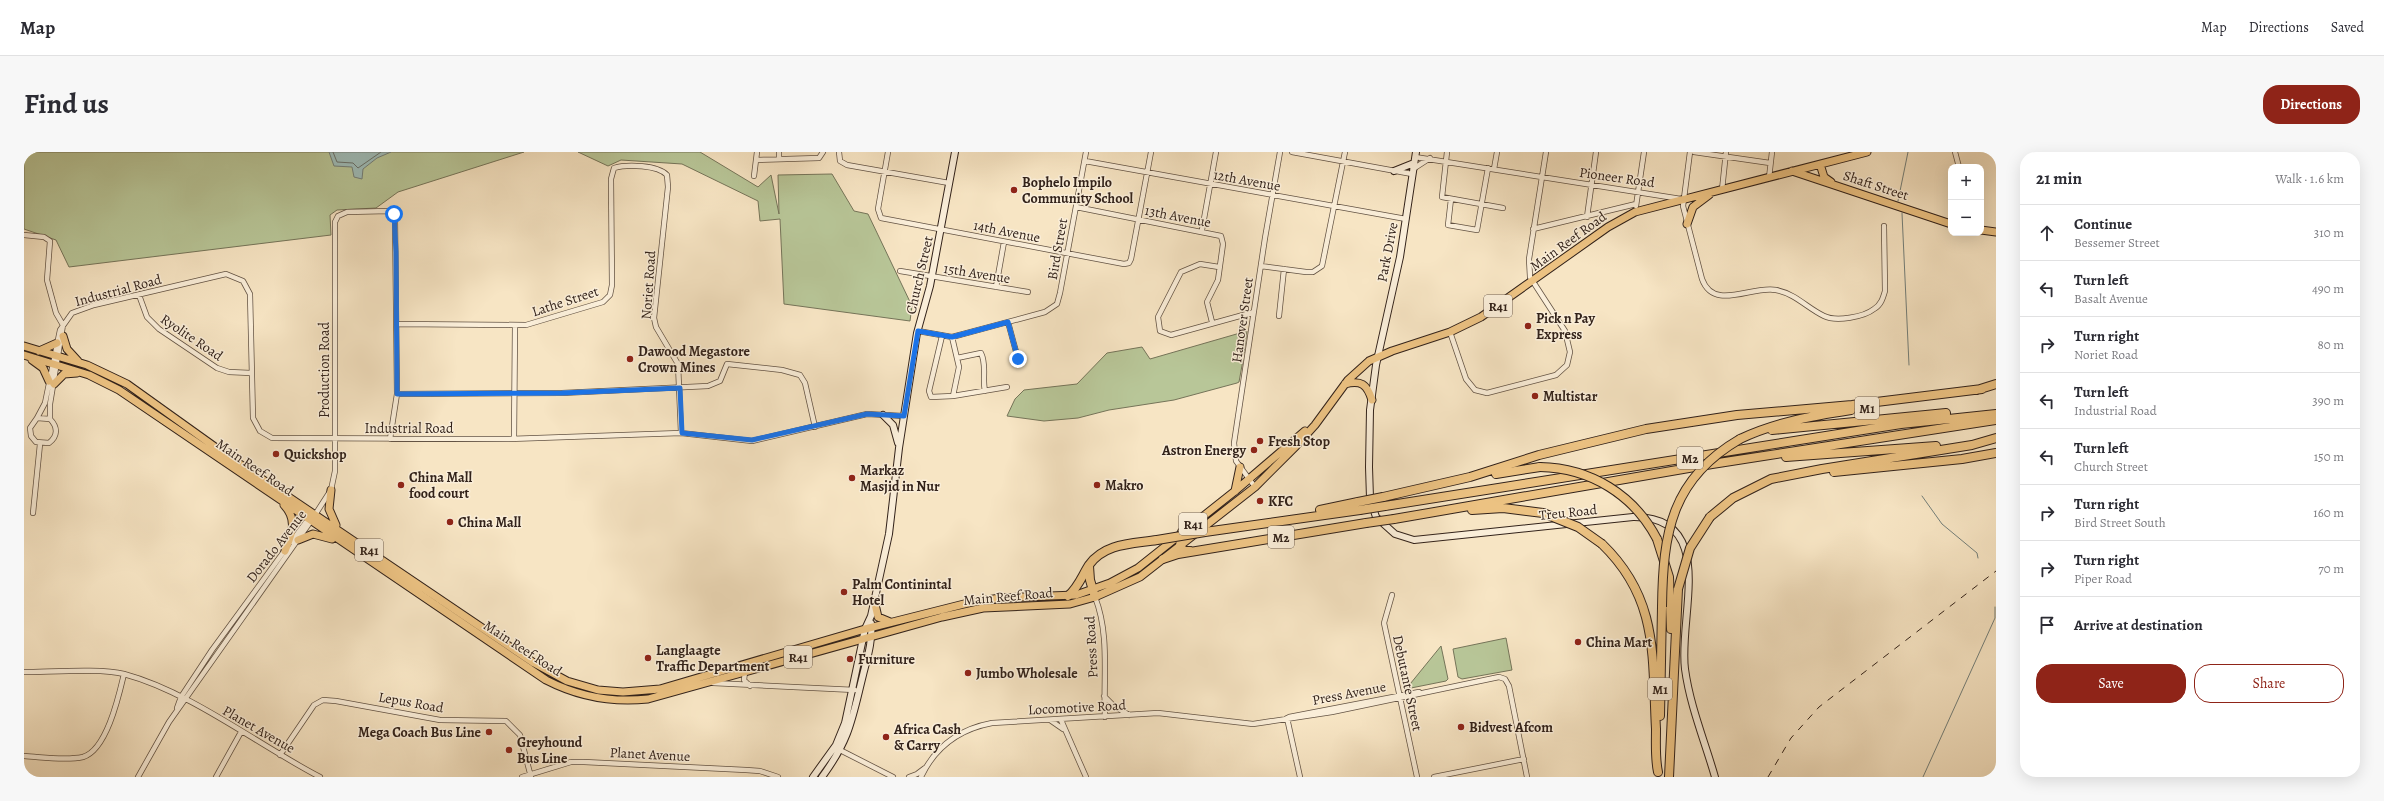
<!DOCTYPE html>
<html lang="en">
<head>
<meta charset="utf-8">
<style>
  :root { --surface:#fff; --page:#f7f7f7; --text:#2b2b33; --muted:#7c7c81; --line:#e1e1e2; --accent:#8f2418 }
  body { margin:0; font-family:Alegreya,serif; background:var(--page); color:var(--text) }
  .controls { position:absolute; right:12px; top:12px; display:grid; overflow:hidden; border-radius:8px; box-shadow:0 4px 16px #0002 }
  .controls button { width:36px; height:36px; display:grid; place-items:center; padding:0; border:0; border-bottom:1px solid var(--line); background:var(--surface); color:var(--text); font:20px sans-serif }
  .stop { position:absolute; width:12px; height:12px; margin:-9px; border:3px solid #1a73e8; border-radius:50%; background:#fff }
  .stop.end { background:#1a73e8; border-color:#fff; box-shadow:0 1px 4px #0008 }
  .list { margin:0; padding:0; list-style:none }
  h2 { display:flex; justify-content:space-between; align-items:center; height:52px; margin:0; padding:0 16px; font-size:17px }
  h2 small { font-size:13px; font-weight:400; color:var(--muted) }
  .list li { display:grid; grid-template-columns:26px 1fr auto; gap:12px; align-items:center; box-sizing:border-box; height:56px; padding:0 16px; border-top:1px solid var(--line) }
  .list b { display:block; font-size:15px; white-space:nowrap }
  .list p { margin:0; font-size:13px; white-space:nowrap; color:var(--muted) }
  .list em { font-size:13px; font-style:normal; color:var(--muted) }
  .actions { display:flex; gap:8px; padding:12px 16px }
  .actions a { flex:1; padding:9px 0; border:1px solid var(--accent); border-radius:16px; text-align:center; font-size:14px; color:var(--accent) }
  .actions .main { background:var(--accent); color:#fff }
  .icon { flex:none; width:22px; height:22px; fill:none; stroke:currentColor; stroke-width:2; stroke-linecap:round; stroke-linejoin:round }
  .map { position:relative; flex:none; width:1972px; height:625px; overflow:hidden; border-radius:16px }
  header { display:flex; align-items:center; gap:24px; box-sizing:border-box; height:56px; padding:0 20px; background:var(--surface); border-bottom:1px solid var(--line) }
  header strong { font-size:19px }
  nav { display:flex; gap:22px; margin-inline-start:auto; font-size:14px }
  .intro { display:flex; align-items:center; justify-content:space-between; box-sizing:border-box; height:96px; padding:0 24px }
  h1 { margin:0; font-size:28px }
  .button { padding:10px 18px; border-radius:16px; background:var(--accent); color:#fff; font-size:14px; font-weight:700 }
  main { display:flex; gap:24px; padding:0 24px }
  aside { flex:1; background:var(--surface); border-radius:16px; box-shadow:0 4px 16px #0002 }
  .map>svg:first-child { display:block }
  .green { fill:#b8c698; stroke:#757459 }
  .water { fill:#9ebdba; stroke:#737f7a }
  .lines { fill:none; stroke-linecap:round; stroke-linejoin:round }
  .shore { stroke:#68706a; stroke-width:1 }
  .stream { stroke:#737f7a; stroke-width:1 }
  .street-casing { stroke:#635344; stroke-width:6 }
  .secondary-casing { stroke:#32221a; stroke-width:8 }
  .primary-casing { stroke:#32221a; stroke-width:9 }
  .highway-casing { stroke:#32221a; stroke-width:10 }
  .street { stroke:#faeed9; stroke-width:4.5 }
  .secondary { stroke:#faeed9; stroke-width:6 }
  .primary { stroke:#ecc282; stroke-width:7 }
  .highway { stroke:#ecc282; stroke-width:8 }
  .rail { stroke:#32221a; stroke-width:1; stroke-dasharray:7 7; stroke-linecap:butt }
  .highway-bridge-casing { stroke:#32221a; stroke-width:10; stroke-linecap:butt }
  .highway-bridge { stroke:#ecc282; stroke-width:8 }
  .route { stroke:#1a73e8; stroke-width:5 }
  .poi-dot { fill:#8f2418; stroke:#faeed9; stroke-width:1.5 }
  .labels { text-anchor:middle; stroke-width:3; stroke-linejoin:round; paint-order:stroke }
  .shield { fill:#faeed9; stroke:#6e5f53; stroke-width:1 }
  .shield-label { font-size:13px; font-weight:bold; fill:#32221a }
  .street-label { font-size:14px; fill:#32221a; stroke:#faeed9 }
  .poi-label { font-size:14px; font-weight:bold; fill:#32221a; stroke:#faeed9; text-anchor:start }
</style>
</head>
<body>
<header>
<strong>Map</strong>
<nav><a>Map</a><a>Directions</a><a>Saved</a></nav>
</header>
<div class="intro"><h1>Find us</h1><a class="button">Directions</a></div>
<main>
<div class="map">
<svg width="1972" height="625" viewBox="0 0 1972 625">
  <rect width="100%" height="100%" fill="#f7e5c4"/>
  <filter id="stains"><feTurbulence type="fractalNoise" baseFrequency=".005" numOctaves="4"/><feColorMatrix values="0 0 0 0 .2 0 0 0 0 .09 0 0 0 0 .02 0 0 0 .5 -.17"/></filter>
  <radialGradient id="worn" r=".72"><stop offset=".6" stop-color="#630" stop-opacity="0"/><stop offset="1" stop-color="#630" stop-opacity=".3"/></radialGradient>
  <path class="green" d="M0,0H500L374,40L352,56L313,58L306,63L307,83L45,115L32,88L0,77Z
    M554,0H676L734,35L747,23L755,62L754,23L808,22L830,59L844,62L888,154L886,169L760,152L756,67L736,69L734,49L658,12L597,8L584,14Z
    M1223,179L1220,201L1217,205L1219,208L1215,230L1213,231L1150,248L1085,258L1054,266L1020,269L983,264L991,247L1000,238L1053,232L1083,201L1118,195L1126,207Z
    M1482,486L1488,518L1438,527L1434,525L1429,497Z
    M1417,494L1424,527L1422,529L1382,537Z"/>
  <path class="water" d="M305,0H367L353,6L339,17L338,27L330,25L328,15L310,14Z"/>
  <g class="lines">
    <path class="shore" d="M309,0L313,10L329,11L334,16L357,0"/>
    <path class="stream" d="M1874,49L1884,0
      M1878,61L1885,213
      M1898,344L1918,372L1953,401L1954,406
      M1899,625L1971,466V455"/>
    <defs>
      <path id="street" d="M755,0V7
        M815,0L816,9L823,13L925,31
        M864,0L854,57L857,66L1100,112L1105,111L1107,107L1127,0
        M1268,0L1388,22
        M1423,0L1418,45L1479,56
        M1666,0L1659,54L1678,127C1690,160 1728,133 1752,138C1772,142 1783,156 1800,164C1812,170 1840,165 1850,157C1857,153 1859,146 1861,139L1860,74
        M1670,0L1746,11
        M1931,0L1935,15
        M1391,5L1657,47
        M733,8L795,6L799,0
        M1061,9L1382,67
        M1389,17L1406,6
        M1470,17L1473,0
        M730,24L733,0
        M1745,26L1748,0
        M1698,38L1702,0
        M1427,47L1424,73L1453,78L1464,16
        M1612,54L1620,0
        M1052,55L1197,84L1199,92L1194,128L1183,150L1188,170
        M1563,65L1572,0
        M1509,77L1612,52
        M1178,78L1192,0
        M0,83L20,85L26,89L23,128L32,161L39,173L26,252V267
        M1237,114L1282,120H1289L1298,114L1321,0
        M1195,115L1176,112L1157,120L1134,165L1136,179L1147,183L1230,160
        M876,119L1004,140
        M972,135L980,90
        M115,143L123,165L135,177L193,216L205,220L227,221
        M1255,164L1260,117
        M984,170L994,207
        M373,172L502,173L579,150L586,143L588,133L587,27L590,16C603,12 634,13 643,23L644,35L630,166L632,175L654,212L657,281
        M894,179L928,185L1021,160L1033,152L1036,141L1062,0
        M1426,180L1442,227L1451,238L1463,241L1532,223L1543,213L1546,200L1541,179L1506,125L1505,107L1522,0
        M918,184L905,239L907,245L929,244L983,235
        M928,185L935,215L929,244
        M933,206L957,201C963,213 958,226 961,239
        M373,242L538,241L684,234L696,229L703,212L758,218L776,223L781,231L791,275
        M13,266L26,267C34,275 34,284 25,291L12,290L7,284L6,276L13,266L21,251L36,178L48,161L70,153L202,122L219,129L226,142L229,266L236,279L248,286L485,287L657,281L728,289L843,262L880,264
        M490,287L491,173
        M1231,335L1212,309L1210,291L1241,86L1256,0
        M9,361L16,292
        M267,390L285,366
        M1368,443L1360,471L1393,625
        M1071,445C1086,483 1079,525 1081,565
        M0,520C26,520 77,516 100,522C167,540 234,593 296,625
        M721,520L720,528L726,534
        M689,531L831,538
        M1080,544L1090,554L1105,563
        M153,556L157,545L188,498L261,398
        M1265,565L1395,540
        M1263,566L1276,625
        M1026,568L1039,577
        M1037,568L1062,625
        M816,598L869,625
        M256,603L290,553L299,548L312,549L416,568L482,569L496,583L507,625
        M0,604C18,605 41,609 59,605C83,598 95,543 100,522
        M114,625L145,570L287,369L307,338L311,319V70L314,64L323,60L365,59L369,61L371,67L373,242L366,287
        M192,625L217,580
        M498,625L547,610H560L722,618L736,619L754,625
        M885,625L893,622L901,616
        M897,625C911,595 936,577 968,571L1134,561L1229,572L1308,560L1475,525L1481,527L1485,534L1503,625
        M1410,625L1500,607"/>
      <path id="secondary" d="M1392,0L1376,105L1352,213L1346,258L1345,315L1346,346L1352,365L1371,382L1390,388L1609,365C1695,364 1654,464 1661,517C1666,554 1681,590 1691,625
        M1370,19L1390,11
        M859,263L869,273L874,291
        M789,625L812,593L821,571L841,477L847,464L865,382L875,296L893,181L906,134L931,0
        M798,625C826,587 828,567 839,523C843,507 849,488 847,471"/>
      <path id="primary" d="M1796,12L1800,25L1807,30
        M1768,19L1927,72
        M1663,72L1669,55L1685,43
        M1957,78L1972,80
        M39,184L43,197L54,209
        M0,194L63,213L103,232L198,300L510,511L543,529L574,538L599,540L636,537L841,477L944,451L976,446L1052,443L1086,431L1114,416L1211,339L1281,279
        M15,199L33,191
        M0,203L65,223L95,238L522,528C555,545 587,551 624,547L918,465L959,456L1046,452L1071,445L1116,425L1231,335L1272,294L1291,273L1324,228L1345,209L1368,199L1426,180L1457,165L1584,75L1611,60L1843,0
        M8,208L19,216L25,229
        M30,232L40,222L53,221
        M1321,232C1337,228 1343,232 1348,248
        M307,338L305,357L312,373
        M1211,339L1216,315
        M260,353C274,368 268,382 261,399
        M274,388L289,382L308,387
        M850,448L854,465L866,470"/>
      <path id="highway" d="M1953,238L1972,232
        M1748,278L1922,261
        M1716,287C1752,270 1788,264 1827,258
        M1762,305L1912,294
        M1810,320L1938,307L1972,301
        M1472,322L1516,315
        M1359,345L1446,325L1515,303L1622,277L1713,263L1828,253L1958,237
        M1361,354L1877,272L1972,262
        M1296,358L1334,350
        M1448,358L1479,356L1519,361
        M1686,365L1709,346L1747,327L1798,317L1948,293L1972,286
        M1370,367L1688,312L1972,268
        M1158,380L1156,394L1160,399H1166
        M1181,380L1336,358
        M1633,387L1645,425L1647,477
        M1578,392C1635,447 1628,504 1632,577C1632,591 1631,606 1634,620
        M1139,407L1154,402L1342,371
        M1065,414L1066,428L1071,445
        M1044,444C1054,436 1058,424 1065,413C1081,391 1108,392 1133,388
        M1636,564L1638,455
        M1645,625L1654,437"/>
    </defs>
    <use href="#street" class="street-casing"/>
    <use href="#secondary" class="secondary-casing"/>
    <use href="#primary" class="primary-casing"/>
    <use href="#highway" class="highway-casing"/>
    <use href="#street" class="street"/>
    <use href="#secondary" class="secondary"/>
    <use href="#primary" class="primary"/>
    <use href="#highway" class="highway"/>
    <path class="rail" d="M1744,625L1767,586L1795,555L1972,419"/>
    <defs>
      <path id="highway-bridge" d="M1516,315C1567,316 1610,343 1633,387
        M1334,350L1359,345
        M1336,358L1361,354
        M1519,361L1554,375L1578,392
        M1342,371L1370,367
        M1133,388L1181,380
        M1654,437L1666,396L1686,365
        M1638,455C1639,381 1647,327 1716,287"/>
    </defs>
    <use href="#highway-bridge" class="highway-bridge-casing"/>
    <use href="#highway-bridge" class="highway-bridge"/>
  </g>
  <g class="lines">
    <path class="route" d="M370,62L372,100L373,242L538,241L656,236L658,281L728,288L843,262L880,264L894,179L928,185L984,170L994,207"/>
  </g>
  <g class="poi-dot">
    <circle cx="990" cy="38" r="4"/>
    <circle cx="1504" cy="174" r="4"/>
    <circle cx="606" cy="207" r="4"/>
    <circle cx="1511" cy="244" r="4"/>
    <circle cx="1236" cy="289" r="4"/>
    <circle cx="1230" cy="298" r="4"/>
    <circle cx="252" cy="302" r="4"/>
    <circle cx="828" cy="326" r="4"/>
    <circle cx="377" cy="333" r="4"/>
    <circle cx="1073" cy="333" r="4"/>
    <circle cx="1236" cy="349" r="4"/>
    <circle cx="426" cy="370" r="4"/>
    <circle cx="820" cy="440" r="4"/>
    <circle cx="1554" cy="490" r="4"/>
    <circle cx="624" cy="506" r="4"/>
    <circle cx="826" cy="507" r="4"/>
    <circle cx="944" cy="521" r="4"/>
    <circle cx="1437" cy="575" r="4"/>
    <circle cx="465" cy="580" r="4"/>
    <circle cx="862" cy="585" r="4"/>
    <circle cx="485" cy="598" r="4"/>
  </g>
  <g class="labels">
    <g class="shield">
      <rect x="1460" y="143" width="28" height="22" rx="3"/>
      <rect x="1831" y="245" width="24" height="22" rx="3"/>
      <rect x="1653" y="295" width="26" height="22" rx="3"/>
      <rect x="1155" y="361" width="28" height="22" rx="3"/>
      <rect x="1244" y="374" width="26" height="22" rx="3"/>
      <rect x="331" y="387" width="28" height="22" rx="3"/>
      <rect x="760" y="494" width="28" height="22" rx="3"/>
      <rect x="1624" y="526" width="24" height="22" rx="3"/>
    </g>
    <g class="shield-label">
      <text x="1474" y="159">R41</text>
      <text x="1843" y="261">M1</text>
      <text x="1666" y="311">M2</text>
      <text x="1169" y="377">R41</text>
      <text x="1257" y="390">M2</text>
      <text x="345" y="403">R41</text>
      <text x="774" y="510">R41</text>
      <text x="1636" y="542">M1</text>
    </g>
    <g class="street-label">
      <text transform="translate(1593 25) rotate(8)" y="5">Pioneer Road</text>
      <text transform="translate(1223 28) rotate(10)" y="5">12th Avenue</text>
      <text transform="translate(1852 33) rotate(18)" y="5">Shaft Street</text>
      <text transform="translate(1154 64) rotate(11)" y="5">13th Avenue</text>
      <text transform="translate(983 79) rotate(11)" y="5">14th Avenue</text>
      <text transform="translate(1544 89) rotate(-36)" y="5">Main Reef Road</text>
      <text transform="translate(1033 97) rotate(-80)" y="5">Bird Street</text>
      <text transform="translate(1363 100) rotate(-79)" y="5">Park Drive</text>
      <text transform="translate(953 121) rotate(9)" y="5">15th Avenue</text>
      <text transform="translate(895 123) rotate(-77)" y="5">Church Street</text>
      <text transform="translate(624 133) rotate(-86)" y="5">Noriet Road</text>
      <text transform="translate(94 138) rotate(-15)" y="5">Industrial Road</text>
      <text transform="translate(541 149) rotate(-18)" y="5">Lathe Street</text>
      <text transform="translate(1218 168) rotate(-82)" y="5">Hanover Street</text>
      <text transform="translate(168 185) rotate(34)" y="5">Ryolite Road</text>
      <text transform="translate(300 218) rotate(-90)" y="5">Production Road</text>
      <text x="385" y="281">Industrial Road</text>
      <text transform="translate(231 315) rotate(34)" y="5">Main Reef Road</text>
      <text transform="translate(1544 360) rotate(-6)" y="5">Treu Road</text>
      <text transform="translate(252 394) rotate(-52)" y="5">Dorado Avenue</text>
      <text transform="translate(984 444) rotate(-5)" y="5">Main Reef Road</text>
      <text transform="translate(1067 495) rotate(-93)" y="5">Press Road</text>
      <text transform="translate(499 496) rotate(33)" y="5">Main Reef Road</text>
      <text transform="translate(1384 531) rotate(78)" y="5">Debutante Street</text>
      <text transform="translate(1325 541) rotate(-11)" y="5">Press Avenue</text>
      <text transform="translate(387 550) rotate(10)" y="5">Lepus Road</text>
      <text transform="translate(1053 555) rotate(-3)" y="5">Locomotive Road</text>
      <text transform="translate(235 577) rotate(30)" y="5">Planet Avenue</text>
      <text transform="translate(626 602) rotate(3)" y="5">Planet Avenue</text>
    </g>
    <g class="poi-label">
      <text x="998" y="35">Bophelo Impilo<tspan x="998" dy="16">Community School</tspan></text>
      <text x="1512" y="171">Pick n Pay<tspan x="1512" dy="16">Express</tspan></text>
      <text x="614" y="204">Dawood Megastore<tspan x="614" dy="16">Crown Mines</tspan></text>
      <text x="1519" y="249">Multistar</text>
      <text x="1244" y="294">Fresh Stop</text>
      <text x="1222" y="303" text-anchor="end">Astron Energy</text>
      <text x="260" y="307">Quickshop</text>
      <text x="836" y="323">Markaz<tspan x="836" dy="16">Masjid in Nur</tspan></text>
      <text x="385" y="330">China Mall<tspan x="385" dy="16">food court</tspan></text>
      <text x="1081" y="338">Makro</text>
      <text x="1244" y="354">KFC</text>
      <text x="434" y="375">China Mall</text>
      <text x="828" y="437">Palm Continintal<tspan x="828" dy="16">Hotel</tspan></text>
      <text x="1562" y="495">China Mart</text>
      <text x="632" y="503">Langlaagte<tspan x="632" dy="16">Traffic Department</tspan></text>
      <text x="834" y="512">Furniture</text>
      <text x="952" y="526">Jumbo Wholesale</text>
      <text x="1445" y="580">Bidvest Afcom</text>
      <text x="870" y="582">Africa Cash<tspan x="870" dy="16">&amp; Carry</tspan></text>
      <text x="457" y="585" text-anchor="end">Mega Coach Bus Line</text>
      <text x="493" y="595">Greyhound<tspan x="493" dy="16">Bus Line</tspan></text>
    </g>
  </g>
  <rect width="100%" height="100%" filter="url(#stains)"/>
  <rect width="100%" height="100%" fill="url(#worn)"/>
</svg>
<div class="controls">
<button>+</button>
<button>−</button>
</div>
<div class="stop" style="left:370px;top:62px"></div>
<div class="stop end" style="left:994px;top:207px"></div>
</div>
<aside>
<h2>21 min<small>Walk · 1.6 km</small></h2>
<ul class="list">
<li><svg class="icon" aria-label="ahead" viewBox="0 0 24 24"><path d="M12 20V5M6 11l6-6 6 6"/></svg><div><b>Continue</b><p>Bessemer Street</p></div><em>310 m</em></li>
<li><svg class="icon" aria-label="left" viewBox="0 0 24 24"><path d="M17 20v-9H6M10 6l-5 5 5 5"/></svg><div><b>Turn left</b><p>Basalt Avenue</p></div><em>490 m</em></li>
<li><svg class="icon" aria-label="right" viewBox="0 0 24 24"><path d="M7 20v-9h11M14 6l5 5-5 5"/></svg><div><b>Turn right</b><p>Noriet Road</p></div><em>80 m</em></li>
<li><svg class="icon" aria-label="left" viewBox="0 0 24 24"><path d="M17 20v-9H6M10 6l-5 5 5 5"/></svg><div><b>Turn left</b><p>Industrial Road</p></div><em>390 m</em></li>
<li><svg class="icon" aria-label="left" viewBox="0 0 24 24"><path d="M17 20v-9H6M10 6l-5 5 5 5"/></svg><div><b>Turn left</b><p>Church Street</p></div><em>150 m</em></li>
<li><svg class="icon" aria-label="right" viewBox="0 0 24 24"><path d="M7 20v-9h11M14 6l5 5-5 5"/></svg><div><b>Turn right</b><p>Bird Street South</p></div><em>160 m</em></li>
<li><svg class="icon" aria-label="right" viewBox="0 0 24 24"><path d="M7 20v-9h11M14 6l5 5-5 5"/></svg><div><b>Turn right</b><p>Piper Road</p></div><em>70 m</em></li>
<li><svg class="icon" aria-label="arrive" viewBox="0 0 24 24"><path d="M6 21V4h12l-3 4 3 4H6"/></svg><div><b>Arrive at destination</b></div></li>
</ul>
<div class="actions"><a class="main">Save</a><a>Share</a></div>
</aside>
</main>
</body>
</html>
